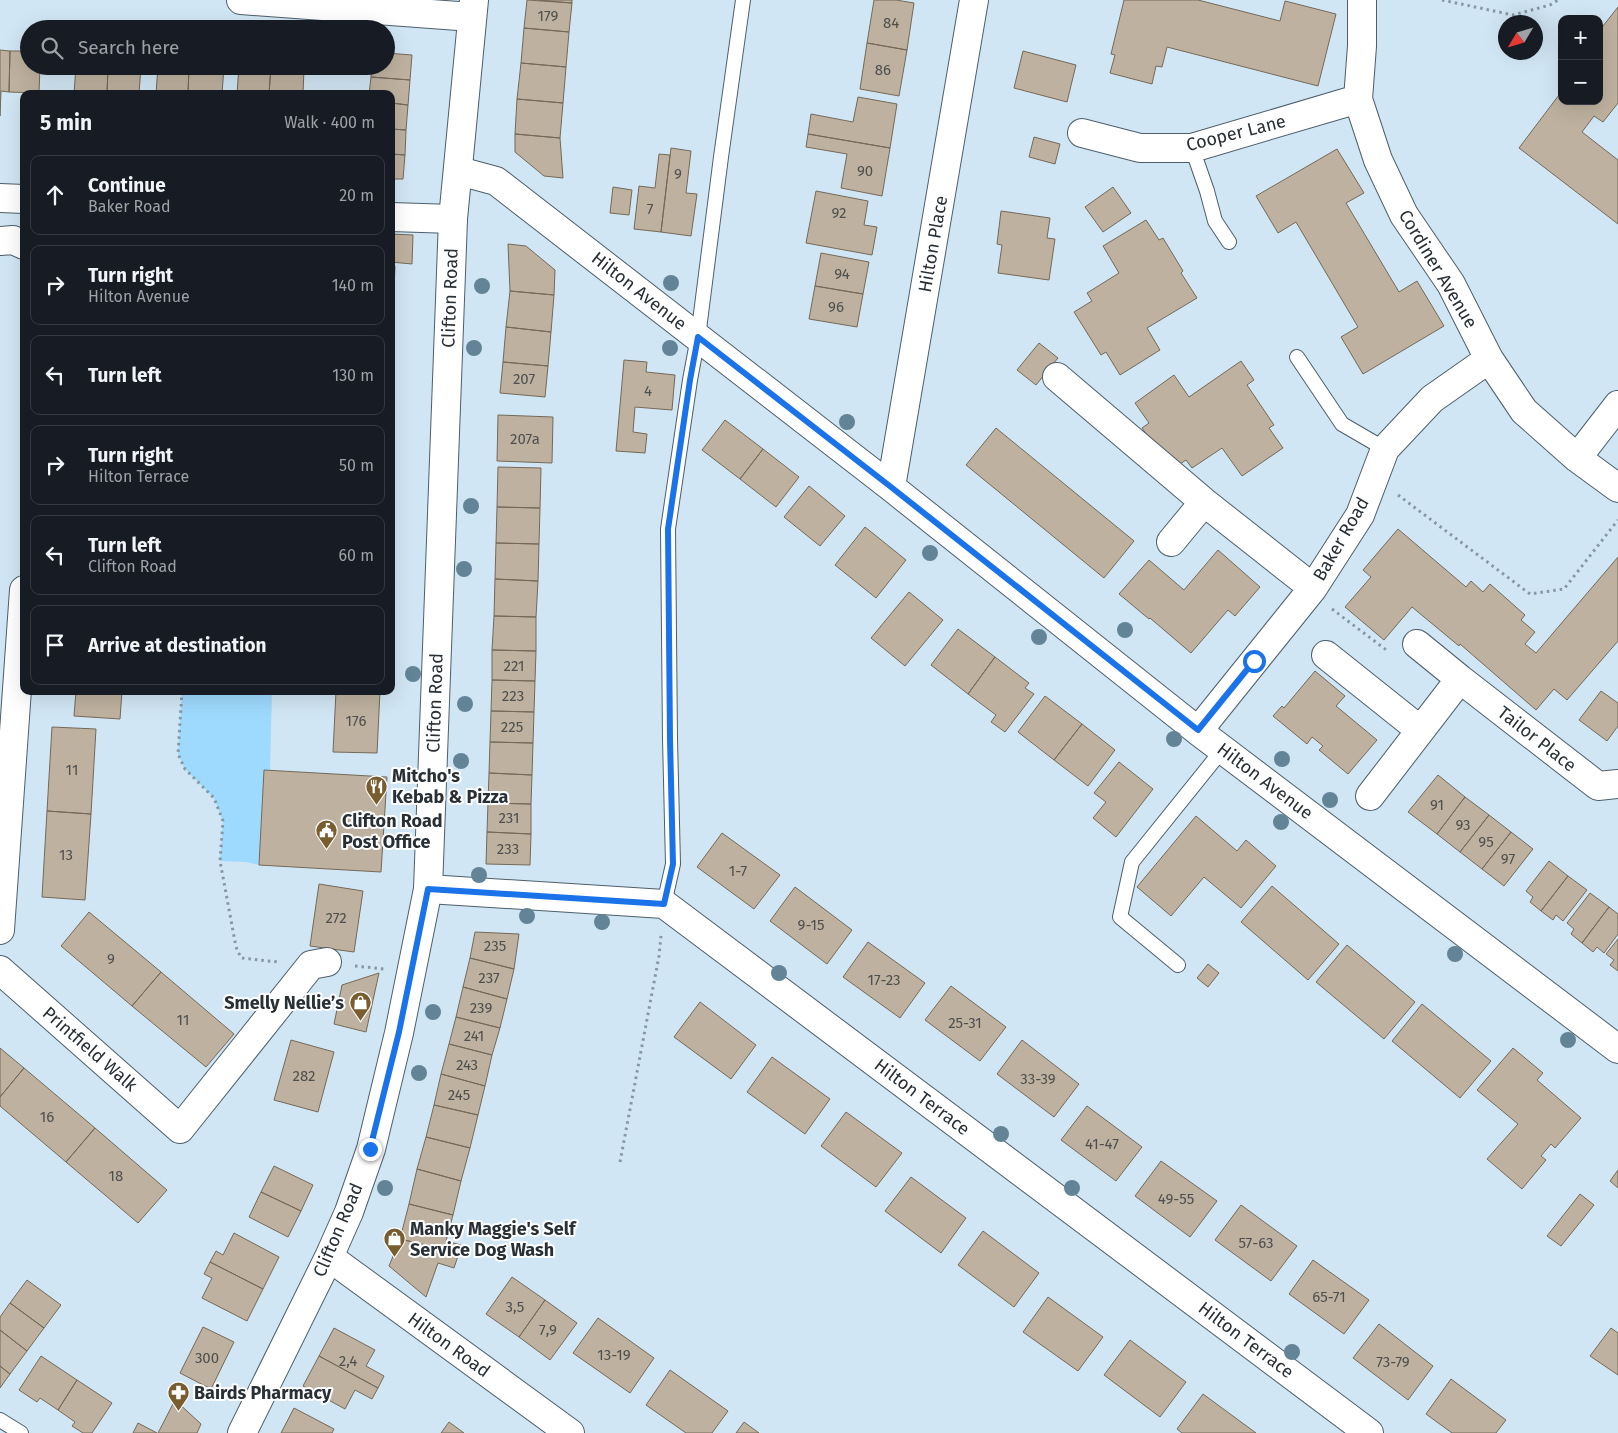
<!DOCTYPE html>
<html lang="en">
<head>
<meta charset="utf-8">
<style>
  :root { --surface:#171b24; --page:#20242c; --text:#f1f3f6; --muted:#9ea1a6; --line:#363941 }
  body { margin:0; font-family:"Fira Sans",sans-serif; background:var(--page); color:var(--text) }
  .controls { position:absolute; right:15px; top:15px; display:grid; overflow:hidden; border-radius:10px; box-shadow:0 5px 20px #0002 }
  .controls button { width:45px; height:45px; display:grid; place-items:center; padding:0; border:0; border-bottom:1px solid var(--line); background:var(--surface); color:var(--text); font:25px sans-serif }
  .compass { position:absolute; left:1498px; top:15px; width:45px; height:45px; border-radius:50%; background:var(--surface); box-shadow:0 5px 20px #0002; rotate:232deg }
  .stop { position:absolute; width:15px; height:15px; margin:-11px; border:4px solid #1a73e8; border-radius:50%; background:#fff }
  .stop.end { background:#1a73e8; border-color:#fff; box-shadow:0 1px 5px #0008 }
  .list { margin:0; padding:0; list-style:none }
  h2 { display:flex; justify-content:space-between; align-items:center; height:65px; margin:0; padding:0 20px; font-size:21px }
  h2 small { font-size:16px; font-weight:400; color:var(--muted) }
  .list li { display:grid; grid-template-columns:32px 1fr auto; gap:15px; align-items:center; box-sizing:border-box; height:80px; margin:0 10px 10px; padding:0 10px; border:1px solid var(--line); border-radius:10px }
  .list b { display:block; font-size:19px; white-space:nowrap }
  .list p { margin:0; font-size:16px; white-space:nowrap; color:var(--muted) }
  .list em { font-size:16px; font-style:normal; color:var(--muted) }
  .icon { flex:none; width:28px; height:28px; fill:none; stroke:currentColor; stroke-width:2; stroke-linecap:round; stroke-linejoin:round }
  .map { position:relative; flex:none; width:1618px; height:1433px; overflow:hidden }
  .search { position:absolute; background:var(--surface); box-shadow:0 5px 20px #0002; left:20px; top:20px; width:375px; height:55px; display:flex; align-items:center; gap:12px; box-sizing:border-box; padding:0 18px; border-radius:28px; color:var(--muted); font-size:19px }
  .panel { position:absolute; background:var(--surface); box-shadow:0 5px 20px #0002; left:20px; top:90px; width:375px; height:605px; border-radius:10px }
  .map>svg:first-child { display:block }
  .green { fill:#9edafe }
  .building { fill:#beb19f; stroke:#746958 }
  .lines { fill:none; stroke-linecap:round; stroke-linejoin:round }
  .lane-casing { stroke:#4d5f6b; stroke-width:16 }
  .street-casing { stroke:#4d5f6b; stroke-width:30 }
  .secondary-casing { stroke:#4d5f6b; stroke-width:30 }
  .path { stroke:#8797a1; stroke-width:3; stroke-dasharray:2.5 4; stroke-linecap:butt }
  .lane { stroke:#fff; stroke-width:14 }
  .street { stroke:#fff; stroke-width:28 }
  .secondary { stroke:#fff; stroke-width:28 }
  .tree { fill:#628496 }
  .route { stroke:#1a73e8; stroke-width:6 }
  .labels { text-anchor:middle; stroke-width:4; stroke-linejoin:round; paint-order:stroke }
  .number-label { font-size:15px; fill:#4e5050 }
  .street-label { font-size:18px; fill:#283036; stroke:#fff }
  .poi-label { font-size:18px; font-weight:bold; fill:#283036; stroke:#fff; text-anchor:start }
</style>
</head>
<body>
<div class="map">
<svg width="1618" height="1433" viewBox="0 0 1618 1433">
  <rect width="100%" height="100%" fill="#d1e6f4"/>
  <path class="green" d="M182,691H272L270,770H264L259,865L246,862L220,861L223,821L214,798L185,769L178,754Z"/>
  <path class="building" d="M527,0L572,3L569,32L524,28Z
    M538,0H572V3Z
    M874,0H896L914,3L907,50L867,43Z
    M1124,0H1198L1280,21L1285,1L1336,14L1318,86L1167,47L1162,67L1156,66L1152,84L1110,73L1115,55L1111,54Z
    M1618,7V103L1603,122L1594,116L1582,132L1618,160V224L1519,148L1562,91V101H1599V31Z
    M524,28L569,32L566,67L521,63Z
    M867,43L907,50L899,96L860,89Z
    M0,50L10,51L9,92L1,91L0,116Z
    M10,51H29V66H40L39,93L9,92Z
    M1023,51L1076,65L1067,102L1014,88Z
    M386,53L412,55L410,80L371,77V66H386Z
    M521,63L566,67L563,103L517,99Z
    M76,66H108L107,94H74Z
    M108,66H141L139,94H107Z
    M158,66H189L188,94H156Z
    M189,66H224L222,94H188Z
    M239,66H271L269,94H237Z
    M271,66L304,69L303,94H269Z
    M371,77L410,80L408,105L391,103V94H369Z
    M858,97L897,104L890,148L808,134L811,114L853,122Z
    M517,99L563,103L560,138L515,134Z
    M391,103L408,105L406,130L391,129Z
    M391,129L406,130L405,155L391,154Z
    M515,134L560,138L563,178L544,176L515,152Z
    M808,134L890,148L882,196L841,188L847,154L806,147Z
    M1034,137L1060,144L1055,164L1029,157Z
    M671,148L691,151L686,193L697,194L691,236L661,232Z
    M1337,149L1364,193L1346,203L1399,292L1417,281L1444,326L1363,374L1341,337L1358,327L1296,222L1278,233L1256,196Z
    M391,154L405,155L403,179H391Z
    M659,154L670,155L661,232L634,229L639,186L655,188Z
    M613,187L632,190L629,215L610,213Z
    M1113,187L1131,213L1103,232L1085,207Z
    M816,191L868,201L864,225L877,227L872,255L806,243Z
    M1001,211L1050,218L1047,238L1055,239L1049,280L998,273L1002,245L997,244Z
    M1146,220L1159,240L1163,238L1183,271L1181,273L1197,298L1147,328L1160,350L1120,375L1106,352L1101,355L1074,312L1092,301L1087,293L1119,273L1103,246Z
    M391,234L413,235L412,264L391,262Z
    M508,244L526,246L555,270L554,295L510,291Z
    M821,253L869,262L863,294L815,286Z
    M391,266H395L393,310L391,309Z
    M815,286L863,294L857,327L809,319Z
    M510,291L554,295L551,332L506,327Z
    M391,320H394L391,380Z
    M506,327L551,332L548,366L503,362Z
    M1039,343L1058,358L1036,385L1017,370Z
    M624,360L647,362L646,372L675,375L672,410L635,407L633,432L647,434L645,453L616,451Z
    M1241,361L1254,380L1247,385L1274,425L1269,428L1283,448L1242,476L1222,448L1192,468L1186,460L1171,470L1142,428L1149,423L1135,403L1174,375L1189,397Z
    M503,362L548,366L545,397L500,393Z
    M498,415L553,417L552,463L497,461Z
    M725,420L763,449L740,479L702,450Z
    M996,428L1134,541L1104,578L966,465Z
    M763,449L799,477L776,507L740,479Z
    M498,467L541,468L540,508L497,507Z
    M809,486L845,516L820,546L784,517Z
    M497,507L540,508L539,544L496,543Z
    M865,527L906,560L876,598L835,565Z
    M1398,529L1466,587L1471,581L1483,592L1490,584L1525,615L1521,620L1535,632L1525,644L1536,653L1618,557V641L1567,700L1554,689L1536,710L1460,644L1459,646L1412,607L1384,640L1345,607L1371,577L1363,570Z
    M496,543L539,544L538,581L495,579Z
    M1218,550L1260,587L1235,616L1228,610L1191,653L1150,618L1149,619L1119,594L1149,560L1184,590Z
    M495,579L538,581L536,617L494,616Z
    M909,592L943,620L905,666L871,638Z
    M494,616L536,617V651L492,650Z
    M958,629L995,657L968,694L931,665Z
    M492,650L536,651L535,681L492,680Z
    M995,657L1029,683L1025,688L1034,694L1005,732L991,722L996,715L968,694Z
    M1315,671L1345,696L1336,706L1377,740L1348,774L1319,750L1323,746L1312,737L1307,744L1273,716L1282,706L1284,708Z
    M492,680L535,681L534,712L491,711Z
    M76,691H122L120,719L74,716Z
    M336,691H380L377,753L333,752Z
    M1601,691L1618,703V726L1607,741L1579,720Z
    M1045,696L1082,724L1054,760L1018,732Z
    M491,711L534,712L533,743L490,742Z
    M1082,724L1115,750L1088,786L1054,760Z
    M52,727L96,729L91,814L47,811Z
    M490,742L533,743L532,775L489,773Z
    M1119,762L1153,789L1116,837L1093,818L1106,802L1094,793Z
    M264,770L387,777L381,872L259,865Z
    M489,773L532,775L531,804L488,803Z
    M1438,775L1465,797L1437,834L1408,812Z
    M1465,797L1489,815L1460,852L1437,834Z
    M488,803L531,804V834L487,832Z
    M47,811L91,814L85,900L42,897Z
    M1489,815L1511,832L1482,869L1460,852Z
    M1196,816L1237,851L1246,840L1276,866L1241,908L1204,877L1171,916L1137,887Z
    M487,832L531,834L530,865L486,864Z
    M1511,832L1533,849L1504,886L1482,869Z
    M722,833L780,875L754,909L697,867Z
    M1549,861L1568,876L1541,911L1530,902L1533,897L1526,891Z
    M1568,876L1587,890L1563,921L1556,915L1553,920L1541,911Z
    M319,884L363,891L354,952L310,946Z
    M1272,886L1339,944L1308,980L1241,922Z
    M795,887L852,930L827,964L770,921Z
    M1590,893L1609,907L1582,943L1571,934L1574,929L1567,923Z
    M1609,907L1618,914V934L1604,953L1597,947L1593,952L1582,943Z
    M89,912L161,972L132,1006L61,946Z
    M475,932L519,934L514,969L470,958Z
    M1618,939V971L1610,965L1614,960L1606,954Z
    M868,942L925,983L900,1018L843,977Z
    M1347,945L1415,1002L1384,1039L1316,982Z
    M470,958L514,969L507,999L463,987Z
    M1208,964L1219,973L1208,987L1197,978Z
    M161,972L234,1034L206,1067L132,1006Z
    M379,973L366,1032L334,1024L342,985Z
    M951,986L1006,1027L980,1061L925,1020Z
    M463,987L507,999L500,1028L456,1017Z
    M700,1002L756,1045L731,1079L674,1037Z
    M1422,1004L1491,1061L1460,1098L1392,1041Z
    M456,1017L500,1028L492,1055L449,1044Z
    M291,1040L334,1052L318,1112L274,1100Z
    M1022,1040L1079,1084L1054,1117L997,1074Z
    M449,1044L492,1055L485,1086L441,1074Z
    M0,1048L24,1068L0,1097Z
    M1513,1048L1543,1073L1537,1080L1581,1118L1555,1148L1551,1144L1541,1156L1546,1160L1522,1189L1487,1159L1518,1124L1477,1090Z
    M772,1057L830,1099L805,1134L747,1092Z
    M24,1068L95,1128L66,1162L0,1106V1097Z
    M441,1074L485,1086L478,1115L434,1105Z
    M434,1105L478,1115L470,1148L426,1137Z
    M1087,1106L1142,1147L1116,1181L1061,1140Z
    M846,1112L902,1153L876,1187L821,1146Z
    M95,1128L167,1190L138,1223L66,1162Z
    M426,1137L470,1148L461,1181L417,1169Z
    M1161,1161L1217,1201L1190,1237L1135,1196Z
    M274,1166L313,1185L301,1211L261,1192Z
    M417,1169L461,1181L453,1215L409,1204Z
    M1618,1170V1188L1610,1181Z
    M911,1177L966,1218L941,1253L885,1211Z
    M261,1192L301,1211L288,1237L249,1217Z
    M1580,1194L1594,1205L1561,1246L1547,1236Z
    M409,1204L453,1215L446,1241L461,1245L459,1253L400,1239Z
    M1241,1205L1297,1246L1271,1281L1215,1240Z
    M983,1231L1039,1273L1014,1307L958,1265Z
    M234,1233L279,1257L263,1289L210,1262L216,1251L223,1255Z
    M400,1239L459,1253L454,1268L438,1263L426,1297L389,1266Z
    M1313,1260L1369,1300L1344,1334L1289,1294Z
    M210,1262L263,1289L247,1321L202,1298L212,1278L204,1274Z
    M512,1277L545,1300L519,1337L486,1314Z
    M27,1280L61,1305L44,1328L10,1303Z
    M1048,1297L1103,1337L1078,1371L1023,1332Z
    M545,1300L577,1323L550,1360L519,1337Z
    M10,1303L44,1328L27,1351L0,1330V1317Z
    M598,1318L654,1358L630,1393L573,1353Z
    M1379,1324L1433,1366L1408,1400L1353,1358Z
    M203,1327L234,1342L211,1389L180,1373Z
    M334,1328L375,1350L366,1366L384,1376L378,1388L319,1356Z
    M1611,1328L1618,1333V1375L1590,1356Z
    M0,1330L27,1351L10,1374L0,1366Z
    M1130,1340L1186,1382L1160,1417L1104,1375Z
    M41,1356L77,1380L58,1410L40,1398L37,1402L19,1390Z
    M319,1356L378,1388L372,1399L355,1390L345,1409L303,1386Z
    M0,1366L10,1374L0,1388Z
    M670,1370L728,1411L712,1433H686L646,1405Z
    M1451,1379L1506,1420L1496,1433H1452L1426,1414Z
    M77,1380L112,1403L92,1433H83L72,1426L75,1422L58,1410Z
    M1203,1394L1256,1433H1182L1177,1429Z
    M175,1400L201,1424L197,1433H158Z
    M294,1408L334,1429L332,1433H281Z
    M449,1422L464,1433H441Z
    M744,1422L759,1433H736Z
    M138,1423L157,1433H133Z"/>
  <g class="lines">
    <defs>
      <path id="lane" d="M1192,148L1207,191L1215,221L1229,242
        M1297,357L1342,424L1385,449
        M664,904L673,864L670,739L668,529L690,380L698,337L721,157L743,0
        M1178,965L1120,917L1132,862L1223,749
        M0,1420L21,1433"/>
      <path id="street" d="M241,0L472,17
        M1362,0V46L1358,99L1378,160L1404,215L1451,284L1489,359L1524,411L1577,458L1618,488
        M1082,133L1140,148H1192L1358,99
        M459,171L496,181L891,487L1198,731L1618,1049
        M0,198L24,199
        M391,217L453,219
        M0,241L13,240L24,245
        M1057,377L1204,502L1313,588
        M1577,458L1618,405
        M891,487L974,0
        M1171,542L1204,502
        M1417,644L1460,679L1598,786L1618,784
        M1326,655L1420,730
        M1198,731L1313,588L1360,515L1385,449L1432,399L1489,359
        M1370,796L1460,679
        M428,889L664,904L1369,1433
        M0,930L24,590
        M0,970L180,1129L311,965L327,962"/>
      <path id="secondary" d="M329,1257L570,1433
        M242,1433L329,1257L349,1212L371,1149L399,1033L428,889L453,219L474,0"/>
    </defs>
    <use href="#lane" class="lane-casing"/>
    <use href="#street" class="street-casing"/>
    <use href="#secondary" class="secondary-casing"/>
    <path class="path" d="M1442,0L1513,15L1550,5L1558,0
      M1398,495L1530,594L1564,589L1618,520
      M1332,609L1389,652
      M182,691L178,754L185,769L214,798L223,821L220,861L236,947L241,958L278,962
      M355,966L384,969
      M620,1162L659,956L661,936"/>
    <use href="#lane" class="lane"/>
    <use href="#street" class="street"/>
    <use href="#secondary" class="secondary"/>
  </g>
  <g class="tree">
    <circle cx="671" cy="283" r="8"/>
    <circle cx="482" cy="286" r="8"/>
    <circle cx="474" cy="348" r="8"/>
    <circle cx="670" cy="348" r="8"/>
    <circle cx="847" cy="422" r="8"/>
    <circle cx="471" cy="506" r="8"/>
    <circle cx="930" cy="553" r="8"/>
    <circle cx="464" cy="569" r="8"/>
    <circle cx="1125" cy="630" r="8"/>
    <circle cx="1039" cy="637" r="8"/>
    <circle cx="413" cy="674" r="8"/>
    <circle cx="465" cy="704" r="8"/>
    <circle cx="1174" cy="739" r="8"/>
    <circle cx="1282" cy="759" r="8"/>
    <circle cx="461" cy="761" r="8"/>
    <circle cx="1330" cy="800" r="8"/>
    <circle cx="1281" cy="822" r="8"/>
    <circle cx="479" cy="875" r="8"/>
    <circle cx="527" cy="916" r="8"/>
    <circle cx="602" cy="922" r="8"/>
    <circle cx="1455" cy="954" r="8"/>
    <circle cx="779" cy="973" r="8"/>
    <circle cx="433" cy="1012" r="8"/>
    <circle cx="1568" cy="1040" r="8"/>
    <circle cx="419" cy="1073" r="8"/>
    <circle cx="1001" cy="1134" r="8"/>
    <circle cx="385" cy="1188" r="8"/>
    <circle cx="1072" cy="1188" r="8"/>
    <circle cx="1292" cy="1352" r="8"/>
  </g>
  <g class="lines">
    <path class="route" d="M370,1149L399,1032L428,889L664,904L673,864L670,739L668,529L690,380L698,337L891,487L1198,730L1254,661"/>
  </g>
  <defs>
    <symbol id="restaurant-pin" viewBox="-11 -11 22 30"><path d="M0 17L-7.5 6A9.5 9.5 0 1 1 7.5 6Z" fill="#785d2f" stroke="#fff"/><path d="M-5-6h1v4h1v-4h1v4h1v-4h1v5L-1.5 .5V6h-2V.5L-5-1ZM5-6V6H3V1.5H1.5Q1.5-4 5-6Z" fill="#fff"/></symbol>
    <symbol id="civic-pin" viewBox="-11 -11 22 30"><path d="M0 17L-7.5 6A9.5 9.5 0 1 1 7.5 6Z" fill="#785d2f" stroke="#fff"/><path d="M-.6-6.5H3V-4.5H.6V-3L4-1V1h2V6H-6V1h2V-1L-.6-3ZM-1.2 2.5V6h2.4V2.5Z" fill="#fff"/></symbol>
    <symbol id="shop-pin" viewBox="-11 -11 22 30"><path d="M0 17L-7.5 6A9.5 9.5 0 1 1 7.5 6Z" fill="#785d2f" stroke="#fff"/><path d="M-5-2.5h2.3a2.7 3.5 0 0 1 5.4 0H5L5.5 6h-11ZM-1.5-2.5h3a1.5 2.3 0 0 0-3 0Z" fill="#fff"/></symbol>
    <symbol id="pharmacy-pin" viewBox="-11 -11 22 30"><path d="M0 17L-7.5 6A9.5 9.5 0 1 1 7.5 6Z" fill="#785d2f" stroke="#fff"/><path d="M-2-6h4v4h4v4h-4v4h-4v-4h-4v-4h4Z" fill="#fff"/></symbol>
  </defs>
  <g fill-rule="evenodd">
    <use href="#restaurant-pin" x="364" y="774" width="25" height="34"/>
    <use href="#civic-pin" x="314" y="818" width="25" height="34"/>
    <use href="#shop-pin" x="348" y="990" width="25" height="34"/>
    <use href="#shop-pin" x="382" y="1226" width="25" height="34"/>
    <use href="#pharmacy-pin" x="166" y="1380" width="25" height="34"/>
  </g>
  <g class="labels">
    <g class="number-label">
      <text x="548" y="21">179</text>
      <text x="891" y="28">84</text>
      <text x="883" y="75">86</text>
      <text x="865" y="176">90</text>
      <text x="678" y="179">9</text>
      <text x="650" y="214">7</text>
      <text x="839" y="218">92</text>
      <text x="842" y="279">94</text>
      <text x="836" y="312">96</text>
      <text x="524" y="384">207</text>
      <text x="648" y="396">4</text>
      <text x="525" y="444">207a</text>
      <text x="514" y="671">221</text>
      <text x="513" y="701">223</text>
      <text x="356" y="726">176</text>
      <text x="512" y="732">225</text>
      <text x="72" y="775">11</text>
      <text x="1437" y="810">91</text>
      <text x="509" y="823">231</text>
      <text x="1463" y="830">93</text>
      <text x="1486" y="847">95</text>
      <text x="508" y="854">233</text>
      <text x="66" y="860">13</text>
      <text x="1508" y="864">97</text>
      <text x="738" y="876">1-7</text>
      <text x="336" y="923">272</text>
      <text x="811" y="930">9-15</text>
      <text x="495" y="951">235</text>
      <text x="111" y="964">9</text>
      <text x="489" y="983">237</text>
      <text x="884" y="985">17-23</text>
      <text x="481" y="1013">239</text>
      <text x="183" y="1025">11</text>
      <text x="965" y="1028">25-31</text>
      <text x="474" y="1041">241</text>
      <text x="467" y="1070">243</text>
      <text x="304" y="1081">282</text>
      <text x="1038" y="1084">33-39</text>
      <text x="459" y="1100">245</text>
      <text x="47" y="1122">16</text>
      <text x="1102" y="1149">41-47</text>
      <text x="116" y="1181">18</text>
      <text x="1176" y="1204">49-55</text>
      <text x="1256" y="1248">57-63</text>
      <text x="1329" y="1302">65-71</text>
      <text x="515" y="1312">3,5</text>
      <text x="548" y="1335">7,9</text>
      <text x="614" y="1360">13-19</text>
      <text x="207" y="1363">300</text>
      <text x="348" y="1366">2,4</text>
      <text x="1393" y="1367">73-79</text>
    </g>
    <g class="street-label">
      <text transform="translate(1236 133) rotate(-14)" y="6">Cooper Lane</text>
      <text transform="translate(933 244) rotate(-80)" y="6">Hilton Place</text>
      <text transform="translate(1438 269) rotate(59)" y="6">Cordiner Avenue</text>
      <text transform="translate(639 291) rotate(38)" y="6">Hilton Avenue</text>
      <text transform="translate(450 298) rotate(-88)" y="6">Clifton Road</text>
      <text transform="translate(1341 539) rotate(-60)" y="6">Baker Road</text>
      <text transform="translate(435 703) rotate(-88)" y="6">Clifton Road</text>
      <text transform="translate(1537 739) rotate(38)" y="6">Tailor Place</text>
      <text transform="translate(1265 781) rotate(37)" y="6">Hilton Avenue</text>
      <text transform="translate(90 1049) rotate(41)" y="6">Printfield Walk</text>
      <text transform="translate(922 1097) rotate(37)" y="6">Hilton Terrace</text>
      <text transform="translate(338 1230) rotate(-67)" y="6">Clifton Road</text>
      <text transform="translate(1246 1340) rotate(37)" y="6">Hilton Terrace</text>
      <text transform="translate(449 1345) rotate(36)" y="6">Hilton Road</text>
    </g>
    <g class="poi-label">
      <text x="392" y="782">Mitcho's<tspan x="392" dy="21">Kebab &amp; Pizza</tspan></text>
      <text x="342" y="827">Clifton Road<tspan x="342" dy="21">Post Office</tspan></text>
      <text x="344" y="1009" text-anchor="end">Smelly Nellie’s</text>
      <text x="410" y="1235">Manky Maggie's Self<tspan x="410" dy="21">Service Dog Wash</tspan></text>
      <text x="194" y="1399">Bairds Pharmacy</text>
    </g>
  </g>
</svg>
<div class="controls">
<button>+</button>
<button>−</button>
</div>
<svg class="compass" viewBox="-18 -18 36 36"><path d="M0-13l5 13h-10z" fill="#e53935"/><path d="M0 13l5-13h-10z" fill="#9ea1a6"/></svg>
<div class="stop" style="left:1254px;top:661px"></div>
<div class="stop end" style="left:370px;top:1149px"></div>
<div class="search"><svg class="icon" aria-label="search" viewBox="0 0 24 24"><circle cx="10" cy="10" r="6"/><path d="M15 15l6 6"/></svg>Search here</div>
<section class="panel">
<h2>5 min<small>Walk · 400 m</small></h2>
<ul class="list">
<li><svg class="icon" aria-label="ahead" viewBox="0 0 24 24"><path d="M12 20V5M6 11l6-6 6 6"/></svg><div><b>Continue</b><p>Baker Road</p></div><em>20 m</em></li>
<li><svg class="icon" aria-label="right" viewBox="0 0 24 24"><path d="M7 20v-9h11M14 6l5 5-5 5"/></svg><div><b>Turn right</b><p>Hilton Avenue</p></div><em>140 m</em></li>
<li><svg class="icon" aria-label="left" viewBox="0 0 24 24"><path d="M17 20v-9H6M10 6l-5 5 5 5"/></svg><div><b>Turn left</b></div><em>130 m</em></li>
<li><svg class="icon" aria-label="right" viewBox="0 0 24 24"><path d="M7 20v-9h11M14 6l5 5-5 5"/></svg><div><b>Turn right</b><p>Hilton Terrace</p></div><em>50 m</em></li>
<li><svg class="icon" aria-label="left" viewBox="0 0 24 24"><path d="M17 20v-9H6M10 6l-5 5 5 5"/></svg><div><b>Turn left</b><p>Clifton Road</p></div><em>60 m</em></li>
<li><svg class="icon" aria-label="arrive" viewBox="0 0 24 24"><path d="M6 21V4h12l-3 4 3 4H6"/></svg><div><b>Arrive at destination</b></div></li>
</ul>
</section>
</div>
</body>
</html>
